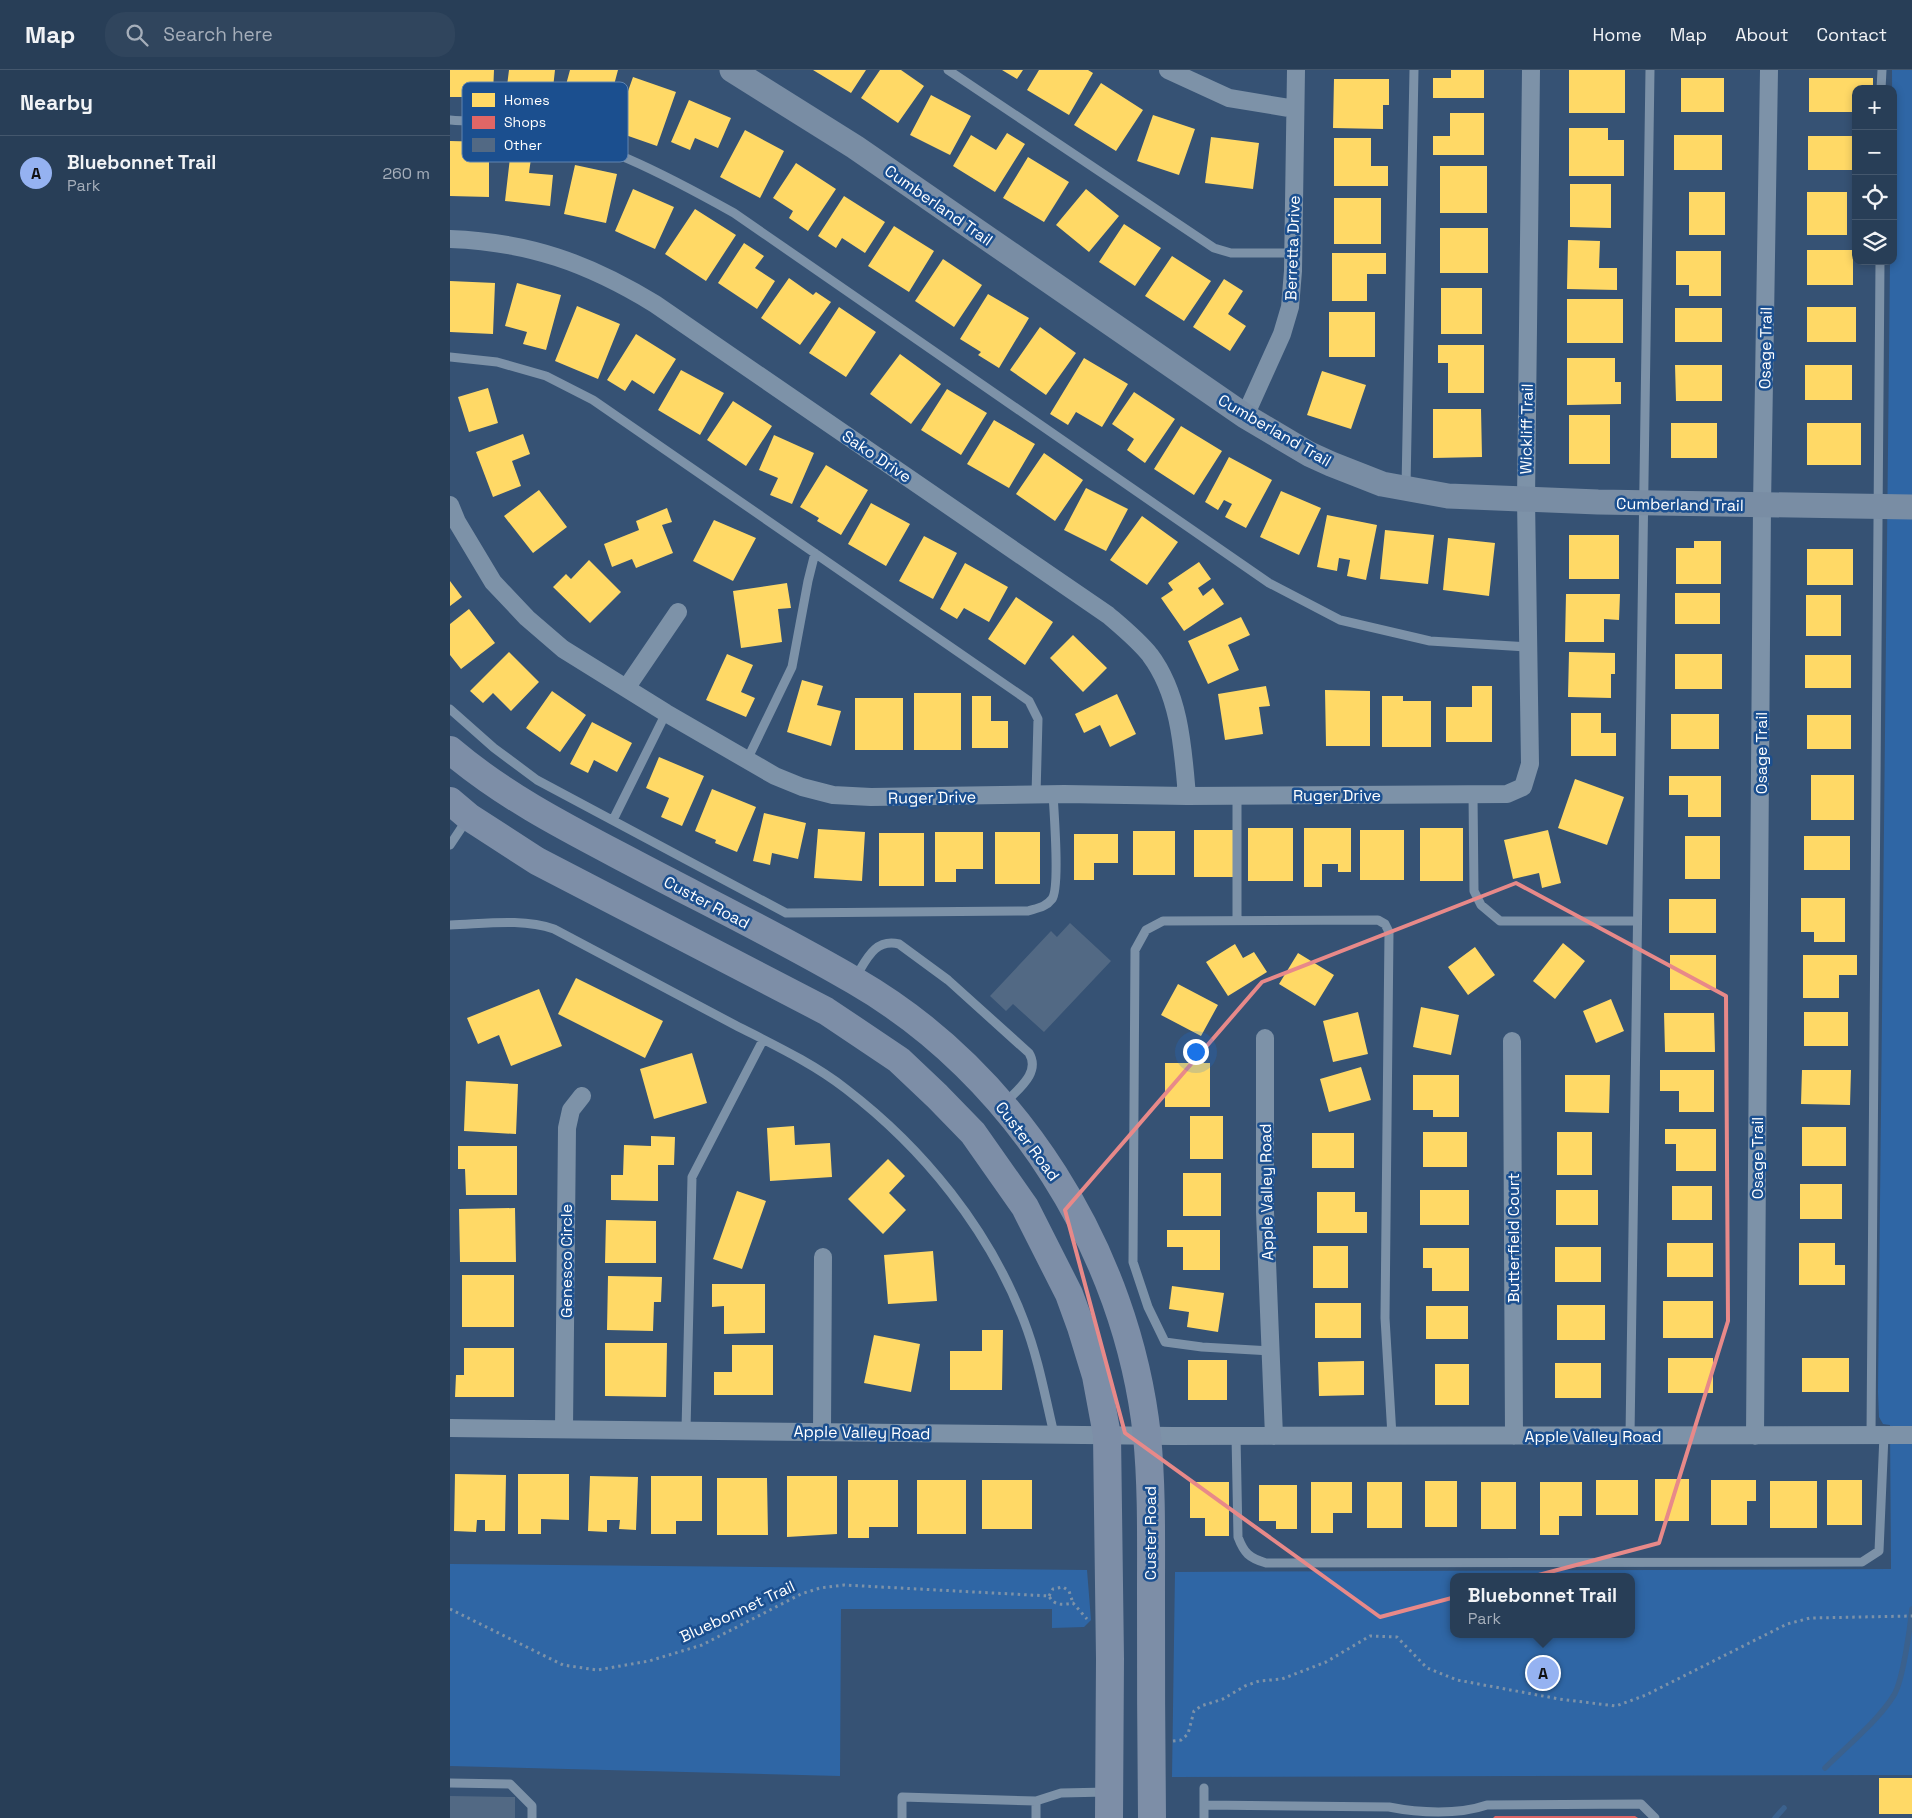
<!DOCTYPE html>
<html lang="en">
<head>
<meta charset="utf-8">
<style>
  :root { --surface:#283e57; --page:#30455d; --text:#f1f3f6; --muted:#a5aeba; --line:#44576d; --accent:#95b2f1 }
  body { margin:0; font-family:"Space Grotesk",sans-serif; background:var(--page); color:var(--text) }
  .controls { position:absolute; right:15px; top:15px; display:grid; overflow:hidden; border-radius:10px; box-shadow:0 2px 8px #0003 }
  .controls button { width:45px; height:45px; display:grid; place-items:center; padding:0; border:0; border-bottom:1px solid var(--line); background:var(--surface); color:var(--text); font:25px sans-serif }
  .you { position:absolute; left:745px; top:981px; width:18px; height:18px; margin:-12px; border:4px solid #fff; border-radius:50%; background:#1a73e8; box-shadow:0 0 0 8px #1a73e833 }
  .badge { display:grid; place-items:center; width:32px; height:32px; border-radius:50%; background:var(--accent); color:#111; font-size:16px; font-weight:700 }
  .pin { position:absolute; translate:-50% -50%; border:2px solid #fff; box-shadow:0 1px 5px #0006 }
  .popup { position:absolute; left:1000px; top:1503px; width:185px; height:65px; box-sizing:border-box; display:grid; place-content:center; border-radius:10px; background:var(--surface); filter:drop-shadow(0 1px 4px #0005); font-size:16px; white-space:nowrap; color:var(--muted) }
  .popup b { font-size:19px; color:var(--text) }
  .popup::after { content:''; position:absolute; left:50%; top:100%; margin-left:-10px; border:10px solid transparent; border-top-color:var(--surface) }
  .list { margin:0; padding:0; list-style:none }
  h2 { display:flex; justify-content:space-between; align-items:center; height:65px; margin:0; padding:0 20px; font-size:21px }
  h2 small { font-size:16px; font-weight:400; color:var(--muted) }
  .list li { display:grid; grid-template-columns:32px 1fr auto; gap:15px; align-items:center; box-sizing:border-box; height:75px; padding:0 20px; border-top:1px solid var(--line) }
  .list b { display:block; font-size:19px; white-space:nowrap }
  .list p { margin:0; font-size:16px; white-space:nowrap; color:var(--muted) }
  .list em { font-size:16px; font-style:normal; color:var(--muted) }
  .icon { flex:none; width:28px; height:28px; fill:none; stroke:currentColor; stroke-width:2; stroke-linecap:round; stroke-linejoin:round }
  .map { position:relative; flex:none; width:1462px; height:1748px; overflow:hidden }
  header { display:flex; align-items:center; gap:30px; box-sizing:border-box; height:70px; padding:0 25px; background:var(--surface); border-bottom:1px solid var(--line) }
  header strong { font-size:24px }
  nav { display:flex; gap:28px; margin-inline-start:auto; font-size:18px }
  .search { width:350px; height:45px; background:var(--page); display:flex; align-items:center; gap:12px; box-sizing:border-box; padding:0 18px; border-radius:20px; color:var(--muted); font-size:19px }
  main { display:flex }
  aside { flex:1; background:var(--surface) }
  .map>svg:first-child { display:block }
  .green { fill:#2f66a5; fill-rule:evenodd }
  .homes { fill:#ffd966 }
  .shops { fill:#e06666 }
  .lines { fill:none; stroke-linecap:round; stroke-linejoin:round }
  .stream { stroke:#3b618d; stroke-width:5.5 }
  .building { fill:#526984 }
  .path { stroke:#7d92a8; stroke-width:3; stroke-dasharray:2.5 4; stroke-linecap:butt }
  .lane { stroke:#7d92a8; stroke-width:9 }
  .street { stroke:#7d92a8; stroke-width:18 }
  .secondary { stroke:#798da4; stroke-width:25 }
  .primary { stroke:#7d8ea7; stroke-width:28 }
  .marked { fill:none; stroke:#e88989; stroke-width:4; stroke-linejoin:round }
  .labels { text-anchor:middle; stroke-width:5; stroke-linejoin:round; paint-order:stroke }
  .street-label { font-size:16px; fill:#fff; stroke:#1b4f8f }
  .key { fill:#1b4f8f; stroke:#5f84b1; stroke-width:1 }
  .key-label { font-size:14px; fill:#fff }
</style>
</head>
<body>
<header>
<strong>Map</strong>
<div class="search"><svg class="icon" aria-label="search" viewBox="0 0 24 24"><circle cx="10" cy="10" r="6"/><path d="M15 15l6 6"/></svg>Search here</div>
<nav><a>Home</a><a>Map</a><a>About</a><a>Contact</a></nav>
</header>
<main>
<aside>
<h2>Nearby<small></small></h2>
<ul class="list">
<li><span class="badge">A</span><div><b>Bluebonnet Trail</b><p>Park</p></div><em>260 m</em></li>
</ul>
</aside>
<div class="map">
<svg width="1462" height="1748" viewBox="0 0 1462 1748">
  <rect width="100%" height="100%" fill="#365274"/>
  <path class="green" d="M1442,0H1462V1705L722,1707L725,1502L1441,1499L1440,1355L1433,1354L1429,1347L1428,1322L1440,191H1443ZM1004,1507H1182V1564H1004Z
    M0,1494L637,1500L641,1550L634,1557L602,1558V1539H391L390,1706L0,1696Z"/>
  <path class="homes" d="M0,0H44L43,24L15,23V27H0Z
    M59,0H105L101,36L55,32Z
    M120,0H168L156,45L111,33Z
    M363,0H416L401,23Z
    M430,0H451L474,16L448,53L411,28Z
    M552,0H573L567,9Z
    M589,0H638L643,3L619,45L577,20Z
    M1001,0H1034V28H983V8H1001Z
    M1119,0H1175V43H1119Z
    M183,7L226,22L207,76L164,61Z
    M1231,8H1274V42H1231Z
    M1359,8H1423V19H1406L1405,42H1359Z
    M884,9H939V35H933V59L883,58Z
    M651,13L693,40L666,81L624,55Z
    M481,25L521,46L500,85L460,65Z
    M239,30L281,48L268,78L245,68L240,80L221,72Z
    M1000,43H1034V85H983V66H1000Z
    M703,45L745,59L729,105L687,91Z
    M1119,58H1158V70H1174V106H1119Z
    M295,60L334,81L310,128L270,107Z
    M557,63L575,74L545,122L503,96L521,65L546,80Z
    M1224,65H1272V100H1224Z
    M1358,66H1406L1405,100H1358Z
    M761,67L809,73L803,119L755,113Z
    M884,68H921V96H938V116H884Z
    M0,71L39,72V127L0,126Z
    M61,79L82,81L79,103L103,105L100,136L55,131Z
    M578,87L619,112L594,152L553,128Z
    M346,93L386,119L358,161L339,148L343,141L323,128Z
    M125,95L167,104L156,153L114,144Z
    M990,96H1037V143H990Z
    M1120,114H1161V158L1120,157Z
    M183,119L224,137L205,179L165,161Z
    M636,119L669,146L639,182L606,155Z
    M1239,122H1275V165H1239Z
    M1357,122H1397V165H1357Z
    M394,126L435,152L415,183L392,168L386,178L368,166Z
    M884,128H931V174H884Z
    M245,139L286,165L256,211L215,184Z
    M674,154L711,178L685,216L649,192Z
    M444,156L484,181L459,222L418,196Z
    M990,158H1038V203H990Z
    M1118,170L1150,171L1149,198H1167V220L1117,219Z
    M294,173L314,186L305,198L325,211L307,239L268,213Z
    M1357,180H1403V215H1357Z
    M1226,181H1271V226H1239V215H1226Z
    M882,183H936V204H917V231H882Z
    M722,186L761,211L734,251L695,226Z
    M493,189L532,215L504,257L465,231Z
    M339,208L363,225L366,222L381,232L350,275L311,248Z
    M774,209L793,221L778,244L796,256L780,281L743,257Z
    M0,211L45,213L43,264L0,262Z
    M67,213L111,225L96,280L73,274L77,262L55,256Z
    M991,218H1032V264H991Z
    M538,224L579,248L549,298L528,285L531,282L510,269Z
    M1117,229H1173V273H1117Z
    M127,236L170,254L148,309L105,291Z
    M389,237L426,262L396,307L359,283Z
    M1357,237H1406V272H1357Z
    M1225,238H1272V272H1225Z
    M879,242H925V287H879Z
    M590,257L626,283L596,325L560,300Z
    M186,264L226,289L204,324L182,310L175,321L157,310Z
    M988,275H1034V323H998V293H988Z
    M450,284L491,314L461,354L420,324Z
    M634,288L678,314L652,357L626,342L618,355L600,344Z
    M1117,288H1165V312H1171V334L1117,335Z
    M1225,295H1272V331H1226Z
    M1355,295H1402V330H1355Z
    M231,300L274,323L250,365L208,340Z
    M872,301L916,315L901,359L857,345Z
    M38,318L48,353L19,362L8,327Z
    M497,319L537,343L511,385L471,360Z
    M684,322L725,349L695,393L677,380L684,369L662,354Z
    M283,331L322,356L296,396L257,370Z
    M983,339H1031L1032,387L983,388Z
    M1119,345H1160V394H1119Z
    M544,350L585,374L559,418L517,394Z
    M1221,353H1267V388H1221Z
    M1357,353H1411V395H1357Z
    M731,356L772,381L744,425L704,399Z
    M73,364L80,384L62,391L71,416L43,427L26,382Z
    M324,365L364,383L342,434L320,425L328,408L309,400Z
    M594,383L633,410L605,451L566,424Z
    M779,387L822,410L796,458L775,447L782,434L774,430L768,440L755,432Z
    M376,395L418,420L391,465L367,451L369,448L350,437Z
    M636,418L678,439L656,481L614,460Z
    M89,420L117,457L83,483L54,446Z
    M831,421L871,438L849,485L810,467Z
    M421,433L460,454L436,496L398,474Z
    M217,438L222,452L212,455L223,483L186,498L182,489L162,497L154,474L189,460L186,451Z
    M877,445L927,455L916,510L897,506L900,490L889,488L887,501L867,497Z
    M692,446L728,472L697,515L660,490Z
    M264,450L306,468L283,511L243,491Z
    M935,460L984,465L978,514L930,509Z
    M1119,465H1169V509H1119Z
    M474,466L507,483L483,529L449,511Z
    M998,468L1045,473L1039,526L993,520Z
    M1244,471H1271V514H1226V478H1244Z
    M1357,479H1403V515H1357Z
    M139,490L171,522L140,553L103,517L116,504L121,509Z
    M749,492L761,509L748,518L753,526L763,518L774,534L734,561L711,528L723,520L718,513Z
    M515,493L558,517L539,552L514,538L507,549L490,539Z
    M0,511L12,527L0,536Z
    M337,513L341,538L328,539L332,572L291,578L283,521Z
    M1225,523H1270V554H1225Z
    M1116,524H1170L1169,550L1154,549V572H1115Z
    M1356,525H1391V566H1356Z
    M566,527L603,552L575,595L538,569Z
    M19,539L45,573L11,599L0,585V554Z
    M791,547L800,565L778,575L789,600L758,614L738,571Z
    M623,565L657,598L633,622L600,588Z
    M59,582L89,612L61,641L43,623L33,633L20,621Z
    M1119,582L1165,583V604H1161V628L1118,627Z
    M277,584L303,595L291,622L305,628L296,647L256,630Z
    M1225,584H1272V619H1225Z
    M1355,585H1401V618H1355Z
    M352,610L373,616L367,635L391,641L381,676L337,662Z
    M816,616L820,636L809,637L813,664L775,670L768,624Z
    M1022,616H1042V672H996V637H1022Z
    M875,620L920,621V676H876Z
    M102,621L136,645L110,682L76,658Z
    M464,623H511V680H464Z
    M667,624L686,664L660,677L650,655L634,663L625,644Z
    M522,626H541V651H558V678H522Z
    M932,626H953V631H981V677H932Z
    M405,628H453V680H405Z
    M1121,643H1151V663H1166V686H1121Z
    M1221,644H1269V679H1221Z
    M1357,645H1401V679H1357Z
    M142,652L182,673L167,702L144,690L138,703L120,694Z
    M209,687L254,706L232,756L211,747L219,728L196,718Z
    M1361,705H1404V750H1361Z
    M1219,706H1271V747H1238V725H1219Z
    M1125,709L1174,727L1157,775L1108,758Z
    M262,719L306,737L287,782L265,773L266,770L245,761Z
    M314,743L356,753L348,789L322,783L320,795L303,791Z
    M798,758H843V811H798Z
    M854,758H901V802H888V794H872V817H854Z
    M970,758H1013V811H970Z
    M368,759L415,762L412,811L364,808Z
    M744,760H785V807H744Z
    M910,760H954V810H910Z
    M1098,760L1111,813L1092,818L1089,803L1063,809L1054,770Z
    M683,761H725V805H683Z
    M485,762H533V799H506V812H485Z
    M545,762H590V814H545Z
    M429,763H474V816H429Z
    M624,764H668V793H644V810H624Z
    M1235,766H1270V809H1235Z
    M1354,766H1400V800H1354Z
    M1351,828H1395V872H1364V862H1351Z
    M1219,829H1266V863H1219Z
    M1113,873L1135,891L1105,929L1083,911Z
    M785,874L793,888L804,882L817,902L778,926L756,892Z
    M1025,877L1045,905L1018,925L998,897Z
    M848,883L884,905L865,936L829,914Z
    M1220,885H1266V920H1220Z
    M1353,885H1407V905H1389V928H1353Z
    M126,908L213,951L195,988L108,944Z
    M728,914L768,935L751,966L711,945Z
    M89,919L112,976L61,996L49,965L28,974L17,948Z
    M1161,929L1174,961L1146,973L1133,941Z
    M971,937L1009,945L1001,985L963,977Z
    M908,942L918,984L883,992L873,951Z
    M1354,942H1398V976H1354Z
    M1214,943H1264L1265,982H1215Z
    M242,983L257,1033L204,1049L190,999Z
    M715,993H760V1037H715Z
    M911,997L921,1030L879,1042L870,1009Z
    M1210,1000H1264V1042H1229V1021H1210Z
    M1352,1000H1401L1400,1035L1351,1034Z
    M963,1005H1009V1047H983V1040H963Z
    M1115,1005H1160L1159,1043L1115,1042Z
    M16,1011L68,1014L66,1064L14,1061Z
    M740,1046H773V1089H740Z
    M344,1056L345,1075L380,1073L382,1107L320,1111L317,1058Z
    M1352,1057H1396V1096H1352Z
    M1215,1059H1266V1101H1226V1074H1215Z
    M973,1062H1017V1097H973Z
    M1107,1062H1142V1105H1107Z
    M862,1063H904V1098H862Z
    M201,1066L225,1067L224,1095H208V1131L161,1130V1105H173L174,1075L201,1076Z
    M8,1076H67V1125H16L15,1099H8Z
    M438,1089L455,1106L439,1123L456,1140L433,1164L398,1129Z
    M733,1103H771V1146H733Z
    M1350,1114H1392V1149H1350Z
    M1222,1116H1262V1150H1222Z
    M970,1120H1019V1155H970Z
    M1106,1120H1148V1155H1106Z
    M287,1121L316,1131L292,1199L263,1189Z
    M867,1122H905V1142H917V1163H867Z
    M65,1138L66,1192H10L9,1139Z
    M156,1150L206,1151V1193H155Z
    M717,1160H770V1200H733V1177H717Z
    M1217,1173H1263V1207H1217Z
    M1349,1173H1385V1195H1395V1215H1349Z
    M863,1176H898V1218H863Z
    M1105,1177H1151V1212H1105Z
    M973,1178H1019V1221H982V1198H973Z
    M483,1181L487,1231L438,1234L434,1185Z
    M12,1205H64V1257H12Z
    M158,1206L212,1207L211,1232H204L203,1261L157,1260Z
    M262,1214H315V1263L274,1264V1236L262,1237Z
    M722,1216L774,1223L768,1262L737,1257L739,1242L719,1239Z
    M1213,1231H1263V1268H1213Z
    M865,1233H911V1268H865Z
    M1107,1235H1155V1270H1107Z
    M976,1236H1018V1269H976Z
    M532,1260H553L552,1320H500V1281H532Z
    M424,1265L470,1274L461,1322L414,1313Z
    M155,1273H217L216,1327L155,1326Z
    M282,1275H323V1325H264V1302H282Z
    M14,1278H64V1327H5L6,1305H14Z
    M1218,1288H1263V1323H1218Z
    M1352,1288H1399V1322H1352Z
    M738,1290H777V1330H738Z
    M914,1291V1325L869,1326L868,1292Z
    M1105,1293H1151V1328H1105Z
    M985,1294H1019V1335H985Z
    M5,1404L56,1405L55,1461H35V1450H27L26,1462L4,1461Z
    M68,1404H119V1450L91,1449V1464H68Z
    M140,1406L188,1407L186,1460L169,1459L170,1450H157V1462L138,1461Z
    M201,1406H252V1451H226V1464H201Z
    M337,1406H387V1464L337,1467Z
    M267,1408H317L318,1465H267Z
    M1205,1409H1239V1451H1205Z
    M398,1410H448V1457H419V1468H398Z
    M467,1410H516V1464H467Z
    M532,1410H582V1459H532Z
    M1146,1410H1188V1445H1146Z
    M1261,1410H1306V1431H1297V1455H1261Z
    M1377,1410H1412V1455H1377Z
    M975,1411H1007V1457H975Z
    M1320,1411H1367V1458H1320Z
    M740,1412H779V1466H755V1448H740Z
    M861,1412H902V1443H883V1463H861Z
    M917,1412H952V1458H917Z
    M1031,1412H1066V1459H1031Z
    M1090,1412H1132V1446H1109V1465H1090Z
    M809,1415H847V1459H826V1451H809Z
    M1429,1708H1462V1744H1429Z"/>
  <path class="shops" d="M1045,1746H1185L1188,1748H1043Z"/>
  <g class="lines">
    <path class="stream" d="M1375,1698C1396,1677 1429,1650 1444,1625C1453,1610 1460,1558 1462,1539
      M1325,1748L1334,1738"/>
  </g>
  <path class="building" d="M620,853L661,891L594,962L563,934L556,941L540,926L601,861L607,867Z
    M0,1726L65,1727V1748H0Z"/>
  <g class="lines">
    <path class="path" d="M599,1526L603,1519L613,1517L619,1521L623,1533
      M0,1539L113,1595L147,1600L199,1591L252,1575L351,1524L370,1518L394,1515L599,1526C604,1536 613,1535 623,1533L637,1549
      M723,1671L731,1670L738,1664L744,1641L751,1636L773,1629L795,1616L809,1611L832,1609L876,1592L920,1566L947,1567L977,1598L1007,1610L1109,1629L1166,1636L1196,1625L1337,1554L1360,1548L1462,1546"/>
    <path class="lane" d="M498,0L764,178L781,183H844
      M1431,19L1432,0
      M0,50C21,52 44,51 65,54C144,67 216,105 284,143L819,513L890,550L980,571L1078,577
      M0,287L47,292L96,306L143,330L579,631L588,649L586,725
      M956,417L964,0
      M0,639L44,678L87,710L336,843L578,841C588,838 596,837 602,829C610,818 604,742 603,724
      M297,690L342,597L358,511L365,483
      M1023,724L1024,821L1031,835L1050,851H1186
      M787,726V850
      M163,750L216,643
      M0,775L18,748
      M0,855C34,854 72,848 104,859C164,891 224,923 285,955C322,974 363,993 396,1019C473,1078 539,1159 574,1251C588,1287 595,1326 604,1364
      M405,908C416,891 424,868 449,874L498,910L579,983C591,1003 568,1019 555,1033
      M821,1281L752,1277L715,1272L698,1237L683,1192L685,880L696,860L713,851L928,850L935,854L939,862L935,1248L942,1366
      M236,1360L242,1107L313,970
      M1421,1365L1430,191
      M786,1366L788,1467C794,1483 799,1488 816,1493L1412,1492L1429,1481L1434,1365
      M1180,1366L1200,0
      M0,1713L60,1714L82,1736V1748
      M754,1735L939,1737C969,1743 1008,1745 1037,1735L1191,1734L1205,1748
      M452,1748V1727L586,1731
      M586,1748V1731L611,1723L657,1722
      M754,1748V1718"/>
    <path class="street" d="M718,0L779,28L845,39
      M0,169C79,172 138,193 205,234L658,545C672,557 688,570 700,585C730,625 733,679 737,726
      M795,346L832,264L840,237L843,201L846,0
      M0,435L7,452L43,512L77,548L113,579L216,643L325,706L352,717L383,725L421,727L614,724L737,726L1057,724L1073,717L1080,694L1076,429L1081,0
      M177,617L228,542
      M815,968V1142L824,1366
      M1062,971L1064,1366
      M0,1358L723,1366L1462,1365
      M114,1359L117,1058L121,1040L132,1026
      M372,1362L373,1187
      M1305,1366L1312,436L1319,0"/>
    <path class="secondary" d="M282,0L405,77L795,346L859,384L881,394L932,414L998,426L1148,432L1462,437"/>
    <path class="primary" d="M0,680C53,725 113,756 174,788C251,829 330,867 405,911C566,1004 677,1182 697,1366C702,1417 701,1470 701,1521C701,1597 701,1672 702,1748
      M0,731L19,747L87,791L376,941L449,990L487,1026L523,1063L575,1137L619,1224L631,1257L646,1306L657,1365L660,1589L659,1748"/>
  </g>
  <path class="marked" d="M1066,813L1276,926L1278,1251L1209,1473L930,1547L675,1363L615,1140L812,912Z"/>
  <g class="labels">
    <g class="street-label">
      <text transform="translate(489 135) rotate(35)" y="6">Cumberland Trail</text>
      <text transform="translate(842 178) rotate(-88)" y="6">Berretta Drive</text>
      <text transform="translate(1315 278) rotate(-89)" y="6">Osage Trail</text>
      <text transform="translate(1076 359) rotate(-89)" y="6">Wickliff Trail</text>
      <text transform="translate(825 360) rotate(30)" y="6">Cumberland Trail</text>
      <text transform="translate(427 386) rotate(34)" y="6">Sako Drive</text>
      <text transform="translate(1230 434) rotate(1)" y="6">Cumberland Trail</text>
      <text transform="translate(1311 683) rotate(-90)" y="6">Osage Trail</text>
      <text x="887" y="731">Ruger Drive</text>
      <text transform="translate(482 727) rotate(-1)" y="6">Ruger Drive</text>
      <text transform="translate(257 832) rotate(28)" y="6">Custer Road</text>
      <text transform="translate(578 1071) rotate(53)" y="6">Custer Road</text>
      <text transform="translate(1307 1088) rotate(-90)" y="6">Osage Trail</text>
      <text transform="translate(816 1122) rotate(-91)" y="6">Apple Valley Road</text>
      <text transform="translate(1063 1168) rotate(-90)" y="6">Butterfield Court</text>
      <text transform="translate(116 1191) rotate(-90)" y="6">Genesco Circle</text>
      <text transform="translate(412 1362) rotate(1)" y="6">Apple Valley Road</text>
      <text x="1143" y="1372">Apple Valley Road</text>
      <text transform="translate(700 1463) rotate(-90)" y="6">Custer Road</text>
      <text transform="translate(287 1541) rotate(-25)" y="6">Bluebonnet Trail</text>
    </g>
  </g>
  <rect x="12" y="12" width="166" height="80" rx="8" class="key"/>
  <rect x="22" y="23" width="23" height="14" fill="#ffd966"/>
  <rect x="22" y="46" width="23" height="13" fill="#e06666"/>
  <rect x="22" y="68" width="23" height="14" fill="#526984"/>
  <g class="key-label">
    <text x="54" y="35">Homes</text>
    <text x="54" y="57">Shops</text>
    <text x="54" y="80">Other</text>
  </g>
</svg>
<div class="controls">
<button>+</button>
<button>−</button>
<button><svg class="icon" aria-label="locate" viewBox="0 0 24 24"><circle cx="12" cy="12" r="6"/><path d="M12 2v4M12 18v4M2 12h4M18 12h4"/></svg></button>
<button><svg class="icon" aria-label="layers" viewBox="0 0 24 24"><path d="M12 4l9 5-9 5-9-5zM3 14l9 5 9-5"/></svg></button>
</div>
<div class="you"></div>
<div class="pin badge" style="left:1093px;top:1603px">A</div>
<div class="popup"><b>Bluebonnet Trail</b>Park</div>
</div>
</main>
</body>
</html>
